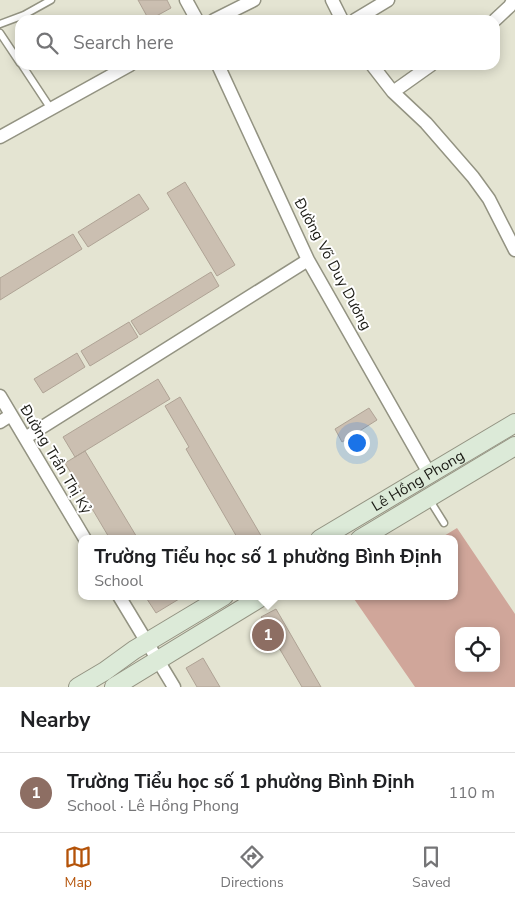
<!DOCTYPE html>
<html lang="en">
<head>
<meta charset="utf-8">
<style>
  :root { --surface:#fff; --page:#f2f2f2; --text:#202124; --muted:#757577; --line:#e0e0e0; --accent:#b45309 }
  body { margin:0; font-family:"Nunito Sans",sans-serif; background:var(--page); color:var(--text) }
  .controls { position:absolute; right:15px; bottom:15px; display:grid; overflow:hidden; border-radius:10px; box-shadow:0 2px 12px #0003 }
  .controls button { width:45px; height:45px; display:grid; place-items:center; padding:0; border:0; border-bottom:1px solid var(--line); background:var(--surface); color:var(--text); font:25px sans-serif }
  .you { position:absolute; left:356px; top:442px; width:18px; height:18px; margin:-12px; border:4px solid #fff; border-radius:50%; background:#1a73e8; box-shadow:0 0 0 8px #1a73e833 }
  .badge { display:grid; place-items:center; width:32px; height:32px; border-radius:50%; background:var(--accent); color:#fff; font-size:16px; font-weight:700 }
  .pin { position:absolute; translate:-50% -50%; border:2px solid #fff; box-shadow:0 1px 5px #0006 }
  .popup { position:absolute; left:78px; top:535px; width:380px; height:65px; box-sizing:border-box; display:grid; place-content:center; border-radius:10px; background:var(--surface); filter:drop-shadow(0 1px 4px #0005); font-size:16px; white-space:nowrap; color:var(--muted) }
  .popup b { font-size:19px; color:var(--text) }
  .popup::after { content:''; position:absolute; left:50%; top:100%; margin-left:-10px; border:10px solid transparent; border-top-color:var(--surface) }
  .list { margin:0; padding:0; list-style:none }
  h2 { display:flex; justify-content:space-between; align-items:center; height:65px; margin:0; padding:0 20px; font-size:21px }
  h2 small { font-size:16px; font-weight:400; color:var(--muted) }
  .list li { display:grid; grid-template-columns:32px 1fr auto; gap:15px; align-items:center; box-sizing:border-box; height:80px; padding:0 20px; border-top:1px solid var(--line) }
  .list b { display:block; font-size:19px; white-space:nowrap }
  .list p { margin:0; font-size:16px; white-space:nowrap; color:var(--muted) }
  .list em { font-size:16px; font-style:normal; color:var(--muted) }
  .icon { flex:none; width:28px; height:28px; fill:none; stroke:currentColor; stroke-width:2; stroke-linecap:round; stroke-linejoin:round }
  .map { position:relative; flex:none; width:515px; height:687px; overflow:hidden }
  .search { position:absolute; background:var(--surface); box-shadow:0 2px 12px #0003; left:15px; right:15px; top:15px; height:55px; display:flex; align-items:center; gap:12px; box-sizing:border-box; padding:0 18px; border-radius:15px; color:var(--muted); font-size:19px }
  .sheet { height:145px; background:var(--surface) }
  nav { display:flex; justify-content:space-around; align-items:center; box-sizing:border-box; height:70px; border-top:1px solid var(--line); background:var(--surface); font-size:14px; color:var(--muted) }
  nav a { display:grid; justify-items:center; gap:2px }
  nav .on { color:var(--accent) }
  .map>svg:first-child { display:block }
  .green { fill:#d0a69a; fill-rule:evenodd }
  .building { fill:#cbbfb1; stroke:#afa395 }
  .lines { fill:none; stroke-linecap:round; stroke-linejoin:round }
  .lane-casing { stroke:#939382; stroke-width:9 }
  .street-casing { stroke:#939382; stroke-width:15 }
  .secondary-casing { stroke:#939382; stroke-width:20 }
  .lane { stroke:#fff; stroke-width:6 }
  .street { stroke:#fff; stroke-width:12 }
  .secondary { stroke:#dcead8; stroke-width:18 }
  .labels { text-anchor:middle; stroke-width:4; stroke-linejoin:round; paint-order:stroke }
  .street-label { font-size:15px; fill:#1a1a14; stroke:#fff }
</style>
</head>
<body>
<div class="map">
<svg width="515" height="687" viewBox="0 0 515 687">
  <rect width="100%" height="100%" fill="#e4e4d2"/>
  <path class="green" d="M457,528L515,614V687H415L352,596H454V539H439ZM459,631H496V668H459Z"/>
  <path class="building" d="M138,0H167L171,8L149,20Z
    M185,182L235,265L217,276L167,193Z
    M139,194L149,209L88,247L78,232Z
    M73,234L82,249L0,300V278Z
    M211,272L219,286L140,335L131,321Z
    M129,322L138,337L90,366L81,351Z
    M77,353L85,367L43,393L34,379Z
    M158,379L170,399L75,457L63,437Z
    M180,397L263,539H238L186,449L189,447L165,406Z
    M369,408L377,420L342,442L335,429Z
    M85,451L138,539H110L65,463Z
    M145,596H184L156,613Z
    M276,609L321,687H302L261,617Z
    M203,658L220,687H197L186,668Z"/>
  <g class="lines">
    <defs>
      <path id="lane" d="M0,24L24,15L51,0
        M0,33L20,63
        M22,65L51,109
        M429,499L444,523"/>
      <path id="street" d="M186,0L197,20
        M332,0L342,20
        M214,20L254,0
        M355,20L388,0
        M495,20L510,6L513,0
        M218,65L308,260L429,473
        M372,65L393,92L426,123L473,177L489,199L515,250
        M393,92L431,65
        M0,137L130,65
        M0,396L85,539
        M0,422L11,415
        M25,438L308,260
        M119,596L174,687"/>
      <g id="secondary">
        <path id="s1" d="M320,539L515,423"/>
        <path d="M360,539L515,446"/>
        <path d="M78,687L105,671L134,650L224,596"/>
        <path d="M114,687L263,596"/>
      </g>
    </defs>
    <use href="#lane" class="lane-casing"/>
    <use href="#street" class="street-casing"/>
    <use href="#secondary" class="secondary-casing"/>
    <use href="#lane" class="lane"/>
    <use href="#street" class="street"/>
    <use href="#secondary" class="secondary"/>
  </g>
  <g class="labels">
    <g class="street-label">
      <text transform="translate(333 264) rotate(62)" y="5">Đường Võ Duy Dương</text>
      <text transform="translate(56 459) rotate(59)" y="5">Đường Trần Thị Kỷ</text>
      <text dy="5" stroke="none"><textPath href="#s1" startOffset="114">Lê Hồng Phong</textPath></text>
    </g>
  </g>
</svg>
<div class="controls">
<button><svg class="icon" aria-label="locate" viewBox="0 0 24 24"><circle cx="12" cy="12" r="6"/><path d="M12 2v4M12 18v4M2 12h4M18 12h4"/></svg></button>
</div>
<div class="you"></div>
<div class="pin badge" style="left:268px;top:635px;background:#8d6e63">1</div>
<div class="popup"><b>Trường Tiểu học số 1 phường Bình Định</b>School</div>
<div class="search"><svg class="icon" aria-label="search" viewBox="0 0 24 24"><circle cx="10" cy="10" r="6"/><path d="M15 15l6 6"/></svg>Search here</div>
</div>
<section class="sheet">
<h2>Nearby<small></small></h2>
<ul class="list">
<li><span class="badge" style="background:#8d6e63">1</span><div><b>Trường Tiểu học số 1 phường Bình Định</b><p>School · Lê Hồng Phong</p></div><em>110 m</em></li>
</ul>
</section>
<nav>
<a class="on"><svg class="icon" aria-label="map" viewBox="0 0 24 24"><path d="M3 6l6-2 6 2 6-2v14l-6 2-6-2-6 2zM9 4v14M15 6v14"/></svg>Map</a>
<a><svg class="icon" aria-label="directions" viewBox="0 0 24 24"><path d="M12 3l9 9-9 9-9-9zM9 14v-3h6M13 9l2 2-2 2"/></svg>Directions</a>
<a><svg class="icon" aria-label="saved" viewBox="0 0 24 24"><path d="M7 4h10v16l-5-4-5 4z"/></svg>Saved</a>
</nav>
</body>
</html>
